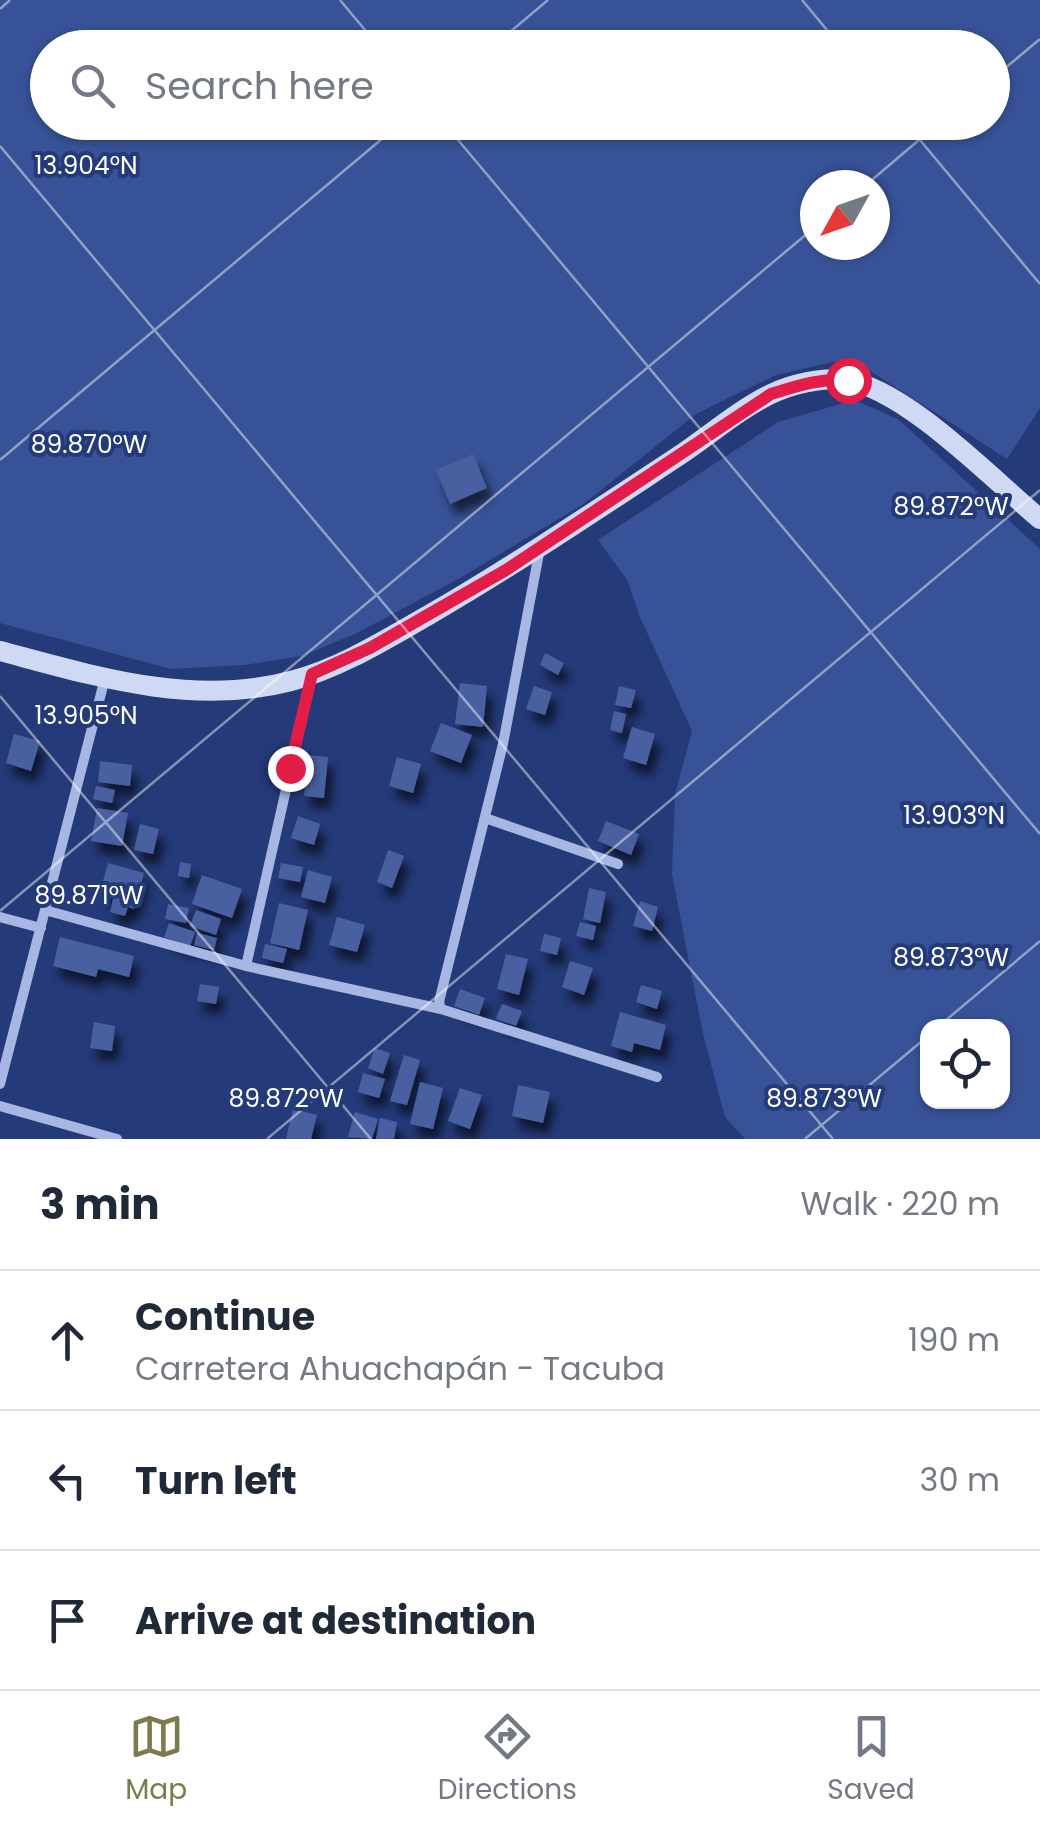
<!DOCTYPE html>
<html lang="en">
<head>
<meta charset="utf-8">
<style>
  :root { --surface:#fff; --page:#f6f6f7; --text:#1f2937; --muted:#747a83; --line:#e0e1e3; --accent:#7c7b4e }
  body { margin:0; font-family:Poppins,sans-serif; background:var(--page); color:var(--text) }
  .controls { position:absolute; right:30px; bottom:30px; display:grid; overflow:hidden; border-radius:20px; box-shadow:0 2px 8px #0004 }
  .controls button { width:90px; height:90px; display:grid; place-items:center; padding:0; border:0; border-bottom:2px solid var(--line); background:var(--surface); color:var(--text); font:50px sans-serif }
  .compass { position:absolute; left:800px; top:170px; width:90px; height:90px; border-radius:50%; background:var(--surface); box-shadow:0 2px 8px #0004; rotate:230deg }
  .stop { position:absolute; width:30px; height:30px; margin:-22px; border:8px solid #e11d48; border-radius:50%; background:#fff }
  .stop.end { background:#e11d48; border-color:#fff; box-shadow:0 2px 10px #0008 }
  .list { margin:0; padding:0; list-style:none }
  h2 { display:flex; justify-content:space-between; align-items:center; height:130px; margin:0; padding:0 40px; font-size:42px }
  h2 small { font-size:32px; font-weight:400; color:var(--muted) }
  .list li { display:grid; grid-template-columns:65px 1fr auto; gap:30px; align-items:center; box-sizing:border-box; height:140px; padding:0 40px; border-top:2px solid var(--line) }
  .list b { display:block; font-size:38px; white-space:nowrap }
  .list p { margin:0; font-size:32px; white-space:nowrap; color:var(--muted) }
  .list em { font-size:32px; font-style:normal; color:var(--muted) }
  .icon { flex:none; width:55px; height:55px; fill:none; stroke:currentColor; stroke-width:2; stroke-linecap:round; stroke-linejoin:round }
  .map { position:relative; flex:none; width:1040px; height:1139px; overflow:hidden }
  .search { position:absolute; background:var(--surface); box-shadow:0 2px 8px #0004; left:30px; right:30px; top:30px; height:110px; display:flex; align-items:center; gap:25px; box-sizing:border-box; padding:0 35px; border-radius:55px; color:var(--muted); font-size:38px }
  .sheet { height:550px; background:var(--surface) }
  nav { display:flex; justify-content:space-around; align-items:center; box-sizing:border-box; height:140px; border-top:2px solid var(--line); background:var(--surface); font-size:28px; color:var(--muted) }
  nav a { display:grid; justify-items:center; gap:5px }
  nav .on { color:var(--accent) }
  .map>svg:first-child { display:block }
  .green { fill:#375297; fill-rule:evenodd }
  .building { fill:#4861a0; filter:url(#shadow) }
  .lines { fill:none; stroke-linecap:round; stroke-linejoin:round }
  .street { stroke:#a6b7e4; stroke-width:10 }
  .secondary { stroke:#cfd9f4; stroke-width:20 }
  .route { stroke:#e11d48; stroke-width:12 }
  .ticks { fill:none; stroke:#fff; stroke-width:2.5; stroke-opacity:0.45 }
  .ticks-label { font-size:25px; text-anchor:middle; fill:#fff; stroke:#243a79; stroke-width:8; stroke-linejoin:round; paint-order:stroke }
</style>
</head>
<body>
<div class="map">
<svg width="1040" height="1139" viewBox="0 0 1040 1139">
  <defs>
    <filter id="shadow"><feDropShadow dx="6" dy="11" stdDeviation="5" flood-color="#0009"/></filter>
  </defs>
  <rect width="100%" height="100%" fill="#243a79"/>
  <path class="green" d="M0,0H1040V408L1007,459L850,358L776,375L696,414L585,503L462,577L357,633L302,656L244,665L171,669L0,623ZM48,48H992V122H48ZM815,185H875V245H815Z
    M854,400L898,419L1040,549V1139H745L725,1117L703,1034L672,874L675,794L692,731L640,617L627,580L598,540L778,422ZM928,1026H1002V1102H928Z"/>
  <path class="building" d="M473,454L487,488L450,504L436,470Z
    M545,653L564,663L558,675L540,665Z
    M460,683L487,686L483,727L455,724Z
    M534,686L552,692L545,715L526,709Z
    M619,686L636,690L631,708L615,705Z
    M614,711L626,714L622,733L610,730Z
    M441,723L472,735L461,763L430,751Z
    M632,727L655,734L646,765L623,758Z
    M14,734L40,741L31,771L6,763Z
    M308,755L328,757L324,798L304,796Z
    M397,757L421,764L413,793L389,786Z
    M100,761L132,765L130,786L98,782Z
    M96,786L115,790L112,803L93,799Z
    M97,808L128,813L122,846L91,841Z
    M298,816L320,824L314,845L291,838Z
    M606,821L639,834L631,855L598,841Z
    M140,824L159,829L153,854L134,850Z
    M388,850L404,856L392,888L377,882Z
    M180,862L191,864L189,878L178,876Z
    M108,863L144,873L134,909L128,907L125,916L110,912L113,899L99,895Z
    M281,863L303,867L300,882L278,878Z
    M308,870L332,877L325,903L301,897Z
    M202,875L242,889L232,918L192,904Z
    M589,888L606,892L600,923L583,919Z
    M640,901L658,907L652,931L633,926Z
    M279,903L308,910L299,950L270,943Z
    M168,904L189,908L186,923L165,919Z
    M196,910L221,919L216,935L190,926Z
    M337,917L365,925L357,952L329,945Z
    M580,922L596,926L593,940L576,936Z
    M169,923L195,932L190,947L164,937Z
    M197,933L217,938L214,950L194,945Z
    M544,934L561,938L557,955L540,951Z
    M60,937L134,956L129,977L98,969L96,977L53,966Z
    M265,944L287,949L283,963L262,958Z
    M506,954L528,959L519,995L497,989Z
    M570,961L593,968L584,995L562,987Z
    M200,984L219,987L216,1004L197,1001Z
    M641,985L662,991L657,1009L636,1002Z
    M460,989L485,998L479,1015L454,1006Z
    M502,1004L522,1011L516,1026L496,1019Z
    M620,1012L666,1025L660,1050L634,1043L632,1052L611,1046Z
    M94,1022L115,1026L112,1051L90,1048Z
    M375,1048L390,1053L383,1074L368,1068Z
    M404,1055L420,1060L407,1105L390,1101Z
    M363,1073L385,1079L379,1098L358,1092Z
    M420,1082L443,1088L433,1129L410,1124Z
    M518,1085L550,1092L543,1123L512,1116Z
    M460,1088L482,1095L470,1129L448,1121Z
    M293,1109L317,1115L311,1139H286Z
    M355,1112L378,1119L372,1139L348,1137Z
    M380,1118L397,1122L394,1139H376Z"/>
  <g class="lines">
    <path class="street" d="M540,548L503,744L439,1002L441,1009L657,1077
      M312,675L246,966L441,1009
      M485,818L618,864
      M45,910L246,966
      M0,917L41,928
      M0,1084L105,678
      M0,1106L117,1139"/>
    <path class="secondary" d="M0,651C94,676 193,707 291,681C340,668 383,641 427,616C515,565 598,509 683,453C711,434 740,409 771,394C792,384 822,377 845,380C905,388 992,479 1040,519"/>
  </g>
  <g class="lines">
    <path class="route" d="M290,768L312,674L370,648L506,570L771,394C797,386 820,378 848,380"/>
  </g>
  <path class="ticks" d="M340,0L380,48M802,0L842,48M0,9L10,0M491,48L548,0M992,79L1040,39M443,122L1040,834M905,122L1040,284M0,146L833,1139M866,185L940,122M0,460L402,122M0,696L371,1139M0,911L815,227M939,1026L1040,941M267,1139L1040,490M805,1139L928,1036"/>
  <g class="ticks-label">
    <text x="86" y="174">13.904°N</text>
    <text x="89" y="453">89.870°W</text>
    <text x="951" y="515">89.872°W</text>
    <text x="86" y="724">13.905°N</text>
    <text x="954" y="824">13.903°N</text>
    <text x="89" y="904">89.871°W</text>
    <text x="951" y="966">89.873°W</text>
    <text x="286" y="1107">89.872°W</text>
    <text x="824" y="1107">89.873°W</text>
  </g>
</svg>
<div class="controls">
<button><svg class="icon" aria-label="locate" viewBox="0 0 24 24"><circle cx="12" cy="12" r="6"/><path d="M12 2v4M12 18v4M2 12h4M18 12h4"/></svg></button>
</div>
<svg class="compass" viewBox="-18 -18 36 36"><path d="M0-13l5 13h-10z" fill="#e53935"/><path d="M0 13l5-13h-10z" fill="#747a83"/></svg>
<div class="stop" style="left:848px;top:380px"></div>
<div class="stop end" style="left:290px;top:768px"></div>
<div class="search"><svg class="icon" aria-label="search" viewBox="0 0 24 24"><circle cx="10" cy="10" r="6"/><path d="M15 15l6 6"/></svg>Search here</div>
</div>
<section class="sheet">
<h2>3 min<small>Walk · 220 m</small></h2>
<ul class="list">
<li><svg class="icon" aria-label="ahead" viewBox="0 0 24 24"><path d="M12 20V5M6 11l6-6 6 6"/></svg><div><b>Continue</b><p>Carretera Ahuachapán - Tacuba</p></div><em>190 m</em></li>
<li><svg class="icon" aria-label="left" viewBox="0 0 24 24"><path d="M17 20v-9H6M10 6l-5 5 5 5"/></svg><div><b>Turn left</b></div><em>30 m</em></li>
<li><svg class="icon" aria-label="arrive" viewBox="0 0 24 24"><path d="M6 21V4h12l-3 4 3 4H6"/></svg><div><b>Arrive at destination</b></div></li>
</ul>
</section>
<nav>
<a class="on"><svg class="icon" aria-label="map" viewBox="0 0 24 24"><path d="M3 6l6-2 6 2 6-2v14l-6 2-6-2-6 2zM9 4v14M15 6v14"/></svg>Map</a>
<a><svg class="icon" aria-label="directions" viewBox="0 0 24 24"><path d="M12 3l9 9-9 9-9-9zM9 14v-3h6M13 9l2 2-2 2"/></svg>Directions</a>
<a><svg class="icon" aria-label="saved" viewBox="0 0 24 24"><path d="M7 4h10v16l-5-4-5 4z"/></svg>Saved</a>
</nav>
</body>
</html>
